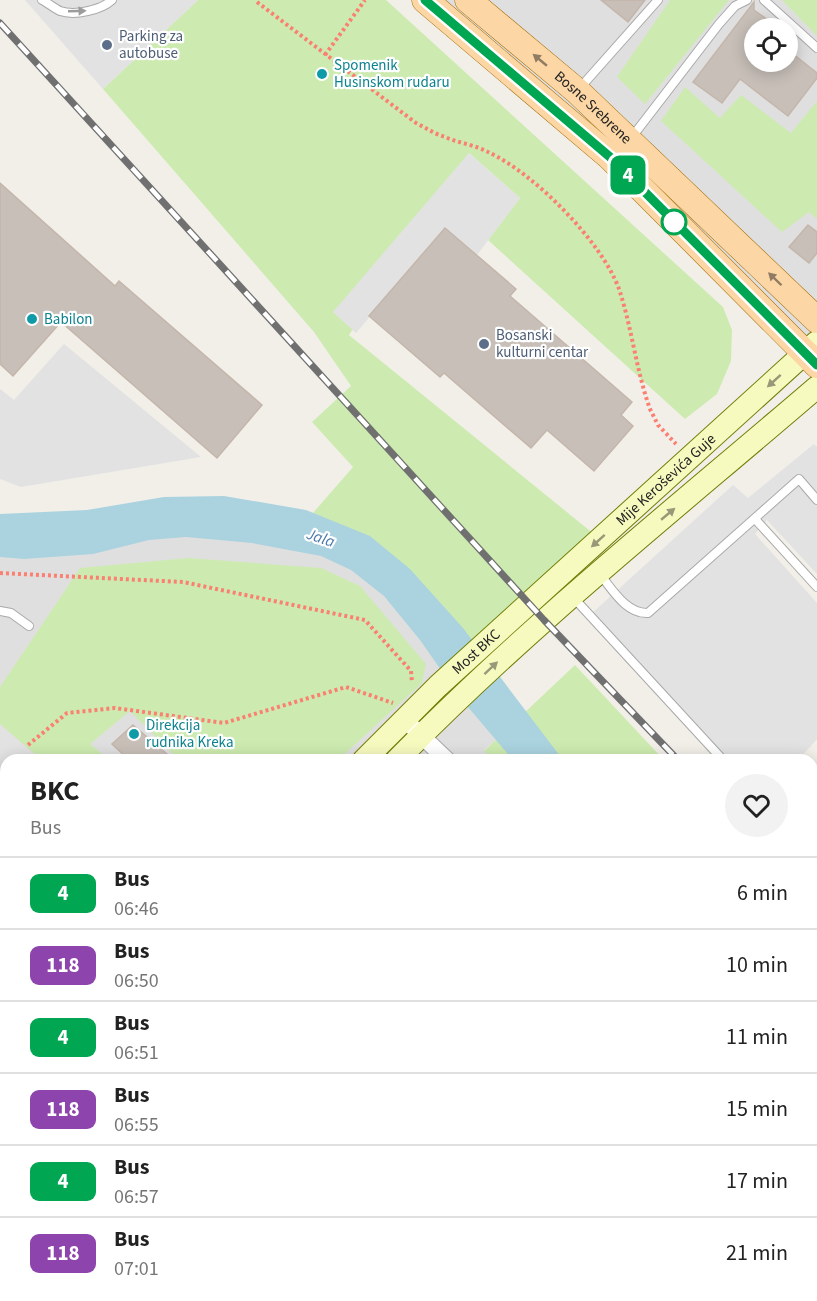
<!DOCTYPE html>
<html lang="en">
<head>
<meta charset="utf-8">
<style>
	body { margin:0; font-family:"Source Sans 3",sans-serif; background:#f2f2f2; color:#222; height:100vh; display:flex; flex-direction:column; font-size:22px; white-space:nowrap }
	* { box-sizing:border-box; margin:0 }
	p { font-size:20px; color:#767676 }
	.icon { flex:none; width:33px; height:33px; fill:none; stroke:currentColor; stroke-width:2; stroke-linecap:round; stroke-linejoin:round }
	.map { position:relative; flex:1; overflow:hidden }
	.details { position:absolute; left:0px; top:754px; width:818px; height:548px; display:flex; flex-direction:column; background:#fff; border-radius:18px 18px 0 0; box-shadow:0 3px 15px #0003 }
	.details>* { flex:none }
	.badge { padding:0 12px; border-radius:9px; font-size:21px; line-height:39px }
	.tools { position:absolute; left:744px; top:18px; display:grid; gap:12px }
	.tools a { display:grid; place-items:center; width:54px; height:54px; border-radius:50%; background:#fff; box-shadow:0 3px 15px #0003; font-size:30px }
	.map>.badge { position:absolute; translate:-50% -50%; box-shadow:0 0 0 3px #fff }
	.round { display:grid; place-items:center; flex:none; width:63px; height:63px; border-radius:32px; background:#f2f2f2 }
	.head { display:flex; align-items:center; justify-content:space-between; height:102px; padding:0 30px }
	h1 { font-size:28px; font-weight:700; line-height:45px }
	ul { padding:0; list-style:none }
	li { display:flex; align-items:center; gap:18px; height:72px; padding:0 30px; border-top:2px solid #e0e0e0 }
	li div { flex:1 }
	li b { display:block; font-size:22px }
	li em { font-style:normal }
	li .badge { min-width:66px; font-weight:700; text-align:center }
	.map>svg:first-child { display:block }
</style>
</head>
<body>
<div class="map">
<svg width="817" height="1301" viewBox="0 0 817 1301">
	<rect width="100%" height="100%" fill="#f2efe9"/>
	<!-- residential -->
	<g fill="#e0dfdf" fill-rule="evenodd">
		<path d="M430 0H817V352ZM754 28H788V62H754Z"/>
		<polygon points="92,531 332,539 518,722 484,750 494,760 6,760 6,1296 258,1296 261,1301 0,1301 0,536"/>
	</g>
	<!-- industrial -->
	<polygon fill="#ebdbe8" points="258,1296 503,1296 511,1301 261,1301"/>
	<!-- grass -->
	<g fill="#cdebb0">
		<polygon points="198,0 386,0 723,307 732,330 731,361 717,394 685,419 488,240 520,198 469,153 349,335 600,539 465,662 394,580 299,529 353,467 312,422 351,386 314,332 103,89"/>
		<polygon points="670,0 729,0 645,104 617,77"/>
		<polygon points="782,0 817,0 817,36"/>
		<polygon points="685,87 720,118 741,95 791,133 817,101 817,219 809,212 782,232 661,121"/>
		<polygon points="188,558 321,568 360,586 426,664 422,683 338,760 285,760 279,754 270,760 179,760 130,711 90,744 110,760 42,760 0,725 0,687 80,568"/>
		<polygon points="575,665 664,760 494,760 484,751"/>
		<polygon points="0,793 6,798 6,852 0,847"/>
		<polygon points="812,929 817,936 817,1301 634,1301 639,1296 812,1296"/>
	</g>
	<!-- parking -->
	<g fill="#e2e2e2">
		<polygon points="25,0 198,0 103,89"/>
		<polygon points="469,153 520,198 477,255 445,228 356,333 333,312"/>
		<polygon points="64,344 201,457 21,487 0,479 0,389 14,400"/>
		<polygon points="814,444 817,447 817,574 767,520 755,534 817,603 817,739 801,757 803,760 723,760 590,615 733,485 748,498"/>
		<polygon points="0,724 41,760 6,760 6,765 0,759"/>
		<polygon points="812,770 817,776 817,864 812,858"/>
	</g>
	<!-- water -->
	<polygon fill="#aad3df" points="224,496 306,510 370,536 410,569 463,628 563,760 513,760 462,700 420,640 384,596 351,570 321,556 252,543 186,537 149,540 93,554 24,559 0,557 0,514 87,510 164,497"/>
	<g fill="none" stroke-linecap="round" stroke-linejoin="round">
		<!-- river -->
		<polyline stroke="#aad3df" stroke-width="36" points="812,1285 817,1301"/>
	</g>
	<!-- building -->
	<g fill="#c7bfb8" stroke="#c4b6ab" stroke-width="1.5">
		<polygon points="601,0 645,0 628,22"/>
		<polygon points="754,2 754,10 779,28 754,28 754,62 788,62 788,50 817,73 817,78 788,116 740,79 722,103 693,82"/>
		<polygon points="0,183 115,286 119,281 262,405 217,458 61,322 13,376 0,364"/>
		<polygon points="808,225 817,232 817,253 809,263 789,247"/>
		<polygon points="445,228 516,289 510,296 632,402 621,415 633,426 594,471 547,430 531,448 444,373 440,377 369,316"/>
		<polygon points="133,725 174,760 129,760 112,744"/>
	</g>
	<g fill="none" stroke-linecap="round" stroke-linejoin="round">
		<!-- lane casing -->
		<g stroke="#a9a9a9" stroke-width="10">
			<g id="lane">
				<path d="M42 0C48 3 54 8 60 11 75 16 101 10 112 0"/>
				<polyline points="764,0 817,48"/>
				<polyline points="579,89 658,0"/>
				<polyline points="632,137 719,24 735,6 747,0"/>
				<polyline points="755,519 817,587"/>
				<path d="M599 573C612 589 626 614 648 613L799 479 817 500"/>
				<polyline points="572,596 723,760"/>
				<polyline points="0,611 11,613 29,626"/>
				<polyline points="812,789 817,784"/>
				<polyline points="812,807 817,813"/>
				<polyline points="812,857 817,863"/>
				<polyline points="0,1118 6,1123"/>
			</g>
		</g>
		<!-- street casing -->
		<g stroke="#a9a9a9" stroke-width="18">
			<g id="street">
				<polyline points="404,719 447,760"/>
				<polyline points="0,856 6,861"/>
			</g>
		</g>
		<!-- secondary casing -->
		<g stroke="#707d05" stroke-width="24">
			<g id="secondary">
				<path id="s1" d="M364 760 438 686 817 342"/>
				<path d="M397 760C528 626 675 509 817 387"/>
				<polyline points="0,1051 6,1055"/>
				<polyline points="0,1081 6,1085"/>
				<polyline points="209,1296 213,1301"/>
				<polyline points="240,1296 243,1301"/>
			</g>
		</g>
		<!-- primary casing -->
		<g stroke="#a06b00" stroke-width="27">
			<g id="primary">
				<polyline points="425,0 610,157 817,365"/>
				<path id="s2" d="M468 0 577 91 817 320"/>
			</g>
		</g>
		<!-- path -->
		<g stroke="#fa8072" stroke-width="4" stroke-dasharray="3 3" stroke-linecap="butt">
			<path d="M257 2 416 123C426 128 435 134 445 137 459 143 475 145 488 152 534 173 602 242 619 289 632 328 636 370 650 409L658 425 676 444"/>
			<polyline points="325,55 365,0"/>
			<polyline points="0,573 183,582 365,620 411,671 412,683"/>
			<polyline points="28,745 67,713 115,708 224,723 346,687 393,703"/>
		</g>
		<!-- lane -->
		<use href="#lane" stroke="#fff" stroke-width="8"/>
		<!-- street -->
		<use href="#street" stroke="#fff" stroke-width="16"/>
		<!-- secondary -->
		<use href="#secondary" stroke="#f7fabf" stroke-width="22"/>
		<!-- primary -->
		<use href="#primary" stroke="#fcd6a4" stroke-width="26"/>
		<!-- rail casing -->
		<g stroke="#707070" stroke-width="7">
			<g id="rail">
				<polyline points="0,23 544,620 678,760"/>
				<polyline points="812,900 817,905"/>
			</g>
		</g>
		<!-- rail -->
		<use href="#rail" stroke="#fff" stroke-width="4.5" stroke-dasharray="14" stroke-linecap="butt"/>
	</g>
	<!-- one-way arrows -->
	<defs><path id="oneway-solid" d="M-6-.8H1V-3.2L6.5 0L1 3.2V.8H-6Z" transform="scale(1.5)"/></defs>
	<use fill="#9c9c9c" href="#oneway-solid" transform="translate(77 11) rotate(-2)"/>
	<g fill="#8f7c63">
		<use href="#oneway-solid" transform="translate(540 60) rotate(-140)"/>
		<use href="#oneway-solid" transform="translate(775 279) rotate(-136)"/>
	</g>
	<g fill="#979978">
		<use href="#oneway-solid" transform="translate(774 381) rotate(138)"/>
		<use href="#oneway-solid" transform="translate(668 514) rotate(-40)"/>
		<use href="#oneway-solid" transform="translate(598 541) rotate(138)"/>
		<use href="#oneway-solid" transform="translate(491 668) rotate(-43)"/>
	</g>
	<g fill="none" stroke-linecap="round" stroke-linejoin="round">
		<!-- line casing -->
		<g stroke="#fff" stroke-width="14">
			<polyline id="line" points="425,0 610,157 817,365"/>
		</g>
		<!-- line -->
		<use href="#line" stroke="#00a651" stroke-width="9"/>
	</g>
	<!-- markers -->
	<g fill="#5c6f8a" stroke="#fff" stroke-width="2">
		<circle cx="107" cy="45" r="6"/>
		<circle cx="484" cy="344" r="6"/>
	</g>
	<g fill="#0f9aa8" stroke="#fff" stroke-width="2">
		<circle cx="322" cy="74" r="6"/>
		<circle cx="32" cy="319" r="6"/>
		<circle cx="134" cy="734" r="6"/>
	</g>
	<circle fill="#fff" stroke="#00a651" stroke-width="3" cx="674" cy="222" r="12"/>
	<g text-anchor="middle" stroke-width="4.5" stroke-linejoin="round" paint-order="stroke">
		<!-- service labels -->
		<g font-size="15" fill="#4e5e75" stroke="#fff" text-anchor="start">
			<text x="119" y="41">Parking za<tspan x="119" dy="17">autobuse</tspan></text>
			<text x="496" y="340">Bosanski<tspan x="496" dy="17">kulturni centar</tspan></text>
		</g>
		<!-- culture labels -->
		<g font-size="15" fill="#0d838f" stroke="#fff" text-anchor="start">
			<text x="334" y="70">Spomenik<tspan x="334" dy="17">Husinskom rudaru</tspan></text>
			<text x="44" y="324">Babilon</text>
			<text x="146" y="730">Direkcija<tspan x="146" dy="17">rudnika Kreka</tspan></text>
		</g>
		<!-- street labels -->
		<g font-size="15" fill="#222" stroke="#fff">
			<text dy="5" stroke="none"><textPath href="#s2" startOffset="165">Bosne Srebrene</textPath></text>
			<text dy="5" stroke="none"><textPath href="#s1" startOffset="412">Mije Keroševića Guje</textPath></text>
			<text dy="5" stroke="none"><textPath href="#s1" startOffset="156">Most BKC</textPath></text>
		</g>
		<!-- water labels -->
		<g font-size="16" font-style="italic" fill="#4a7aab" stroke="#fff">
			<text transform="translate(321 537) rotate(18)" y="6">Jala</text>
		</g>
	</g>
</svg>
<div class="tools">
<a><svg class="icon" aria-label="locate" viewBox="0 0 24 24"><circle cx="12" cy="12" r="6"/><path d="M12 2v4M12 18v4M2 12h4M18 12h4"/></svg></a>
</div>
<b class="badge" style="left:628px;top:175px;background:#00a651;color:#fff">4</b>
<section class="details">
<div class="head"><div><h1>BKC</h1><p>Bus</p></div><a class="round"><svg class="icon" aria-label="heart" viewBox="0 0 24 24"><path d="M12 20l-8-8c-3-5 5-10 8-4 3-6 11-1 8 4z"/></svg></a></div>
<ul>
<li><span class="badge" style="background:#00a651;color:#fff">4</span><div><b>Bus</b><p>06:46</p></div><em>6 min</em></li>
<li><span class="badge" style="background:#8e44ad;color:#fff">118</span><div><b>Bus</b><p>06:50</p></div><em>10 min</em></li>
<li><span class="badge" style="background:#00a651;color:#fff">4</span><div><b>Bus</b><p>06:51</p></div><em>11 min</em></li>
<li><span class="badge" style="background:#8e44ad;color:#fff">118</span><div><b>Bus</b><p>06:55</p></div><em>15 min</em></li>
<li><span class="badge" style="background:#00a651;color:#fff">4</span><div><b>Bus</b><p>06:57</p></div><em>17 min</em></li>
<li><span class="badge" style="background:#8e44ad;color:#fff">118</span><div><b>Bus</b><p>07:01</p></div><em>21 min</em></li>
</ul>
</section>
</div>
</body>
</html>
